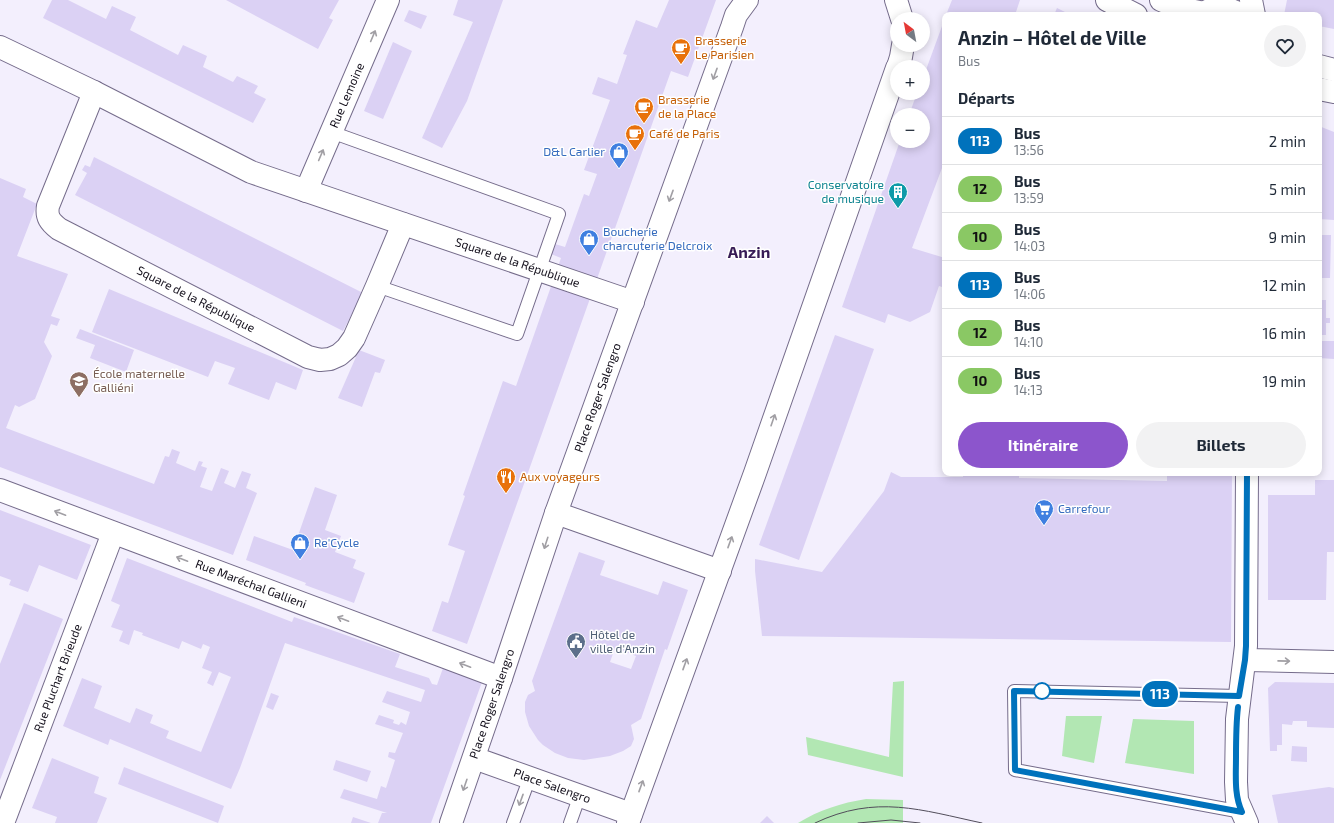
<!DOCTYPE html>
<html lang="fr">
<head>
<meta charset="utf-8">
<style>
	body { margin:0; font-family:"Exo 2",sans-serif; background:#f2f2f3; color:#1f2937; height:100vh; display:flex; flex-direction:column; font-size:15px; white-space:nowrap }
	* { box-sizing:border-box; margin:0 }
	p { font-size:13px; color:#747a83 }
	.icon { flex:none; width:22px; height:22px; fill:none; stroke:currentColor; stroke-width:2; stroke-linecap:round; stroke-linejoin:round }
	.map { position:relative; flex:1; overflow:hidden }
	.drawer { position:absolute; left:942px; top:12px; width:380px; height:464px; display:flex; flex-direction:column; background:#fff; border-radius:8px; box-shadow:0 2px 10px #0003 }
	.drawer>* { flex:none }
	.badge { padding:0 8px; border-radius:13px; font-size:14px; line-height:26px }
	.needle { width:26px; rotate:328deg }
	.fabs { position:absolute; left:890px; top:12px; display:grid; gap:8px }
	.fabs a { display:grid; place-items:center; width:40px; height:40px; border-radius:50%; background:#fff; box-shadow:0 2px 10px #0003; font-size:20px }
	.map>.badge { position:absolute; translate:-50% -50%; box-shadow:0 0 0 2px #fff }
	h2 { padding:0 16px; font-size:15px; line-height:36px }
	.round { display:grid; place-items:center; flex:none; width:42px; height:42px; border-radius:21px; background:#f2f2f3 }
	.summary { display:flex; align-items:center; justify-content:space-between; height:68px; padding:0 16px }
	h1 { font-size:19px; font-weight:700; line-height:30px }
	.primary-button { display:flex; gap:8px; margin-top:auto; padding:8px 16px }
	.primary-button a { flex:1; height:46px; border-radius:24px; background:#8c55cc; color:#fff; font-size:16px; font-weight:700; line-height:46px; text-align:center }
	.primary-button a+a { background:#f2f2f3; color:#1f2937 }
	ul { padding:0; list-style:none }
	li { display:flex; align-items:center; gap:12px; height:48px; padding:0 16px; border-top:1px solid #e0e1e3 }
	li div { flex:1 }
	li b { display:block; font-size:15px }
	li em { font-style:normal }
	li .badge { min-width:44px; font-weight:700; text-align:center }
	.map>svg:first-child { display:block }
</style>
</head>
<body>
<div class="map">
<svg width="1334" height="823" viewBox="0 0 1334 823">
	<rect width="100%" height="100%" fill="#f3effd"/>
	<!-- green -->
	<g fill="#b2e7b3">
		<polygon points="904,681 903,777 808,755 806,737 889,757 893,682"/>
		<polygon points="1066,716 1102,716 1094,763 1062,756"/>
		<polygon points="1133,719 1194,721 1194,774 1125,763"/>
		<path d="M866 799 903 800V823H798C819 810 841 803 866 799Z"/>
	</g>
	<!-- building -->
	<g fill="#dbd1f4" fill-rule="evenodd">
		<polygon points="52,0 68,0 106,19 112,6 136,17 130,30 178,55 183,45 207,56 203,67 233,82 237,76 258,86 254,93 266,99 253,123 43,18"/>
		<polygon points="226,0 339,0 329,18 333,20 318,49"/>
		<polygon points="458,0 503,0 467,101 442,148 422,138 473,22 453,15"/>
		<polygon points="669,0 716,0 688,77 671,71 467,644 432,631 442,601 448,603 465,551 448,545 465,496 463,495 503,381 516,386 561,258 551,254 555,244 565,247 584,194 589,196 597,174 584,170 610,100 592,94 598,77 617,84 627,55 623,54 636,20 657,28"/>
		<polygon points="952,0 1020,0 1015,15 946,15"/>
		<polygon points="1287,0 1334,0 1334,29 1319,26 1319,15 1284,15"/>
		<polygon points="1057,8 1071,15 1054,15"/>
		<polygon points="409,10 427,16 421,29 404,21"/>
		<polygon points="945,18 945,160 912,248 945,258 945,288 939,286 930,312 910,322 888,314 885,323 842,307 900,141 923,141 923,115 909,115 917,93 923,93 923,78"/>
		<polygon points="393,42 412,51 383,119 364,111"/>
		<polygon points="1319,126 1334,132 1334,220 1319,219"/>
		<polygon points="94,157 363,293 343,331 75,195 87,173 82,170 85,165 90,167"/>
		<polygon points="0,178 26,189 23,197 37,204 17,256 68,274 51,316 60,319 57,326 51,324 44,342 52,356 35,399 19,407 15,405 6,428 154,484 165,456 169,457 172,449 180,452 176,463 195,471 199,461 203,462 201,466 207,468 200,487 212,491 221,468 229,471 224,483 235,488 242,471 251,474 246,488 257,493 233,555 0,467"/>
		<polygon points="1319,235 1331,235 1330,278 1319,278"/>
		<polygon points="109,289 303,370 296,390 276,382 269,400 228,384 235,368 215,361 208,377 92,332"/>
		<polygon points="1319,300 1326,300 1326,318 1330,318 1330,323 1326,323 1326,335 1319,335"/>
		<polygon points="80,329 134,350 126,372 90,358 95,345 76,338"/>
		<polygon points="835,335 874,349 799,560 759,545"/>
		<polygon points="1319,341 1334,341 1334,359 1319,358"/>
		<polygon points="359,350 385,360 380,373 375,372 362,407 338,398"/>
		<polygon points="1319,386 1321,386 1320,422 1319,422"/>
		<polygon points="891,472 901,477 963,477 963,473 1019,473 1019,478 1167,481 1167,473 1232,473 1231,642 762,636 755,571 755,559 822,572 884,491"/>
		<polygon points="1315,480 1334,480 1334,552 1327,552 1326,600 1268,600 1268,495 1315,495"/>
		<polygon points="315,487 337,495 325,530 341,536 335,552 356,560 353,568 365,573 354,603 305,585 306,583 246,560 254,536 293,550"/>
		<polygon points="0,510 91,545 77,580 39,565 28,592 9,585 11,580 0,576"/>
		<path d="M579 552 605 561 600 575 658 595 663 581 688 590 667 650 665 649 641 719 631 725 634 739 631 746 623 751 610 756 584 760 568 758 555 753 543 745 538 740 529 726 525 712V702L528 695 535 691 532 681ZM615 648 636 656 631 669 610 662Z"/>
		<polygon points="127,558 292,622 294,617 400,654 395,667 429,678 432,684 437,685 443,668 482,682 431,823 378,823 382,813 387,813 340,798 344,789 377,799 381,786 386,788 395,760 388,757 389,752 395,753 403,733 375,724 379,715 394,720 393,723 399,725 401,722 406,725 410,712 382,702 387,691 421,702 425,690 285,643 240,768 231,789 110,739 108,745 63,726 82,678 102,686 94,708 130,723 136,708 153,715 150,723 169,731 166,738 201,752 231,677 219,672 213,686 207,683 212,672 202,668 210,647 203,644 201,649 182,641 179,649 142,635 143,633 134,630 129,645 119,641 123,631 111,627 120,605 111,601"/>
		<polygon points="24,603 63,619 0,780 0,664"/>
		<polygon points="1275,682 1334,683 1334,728 1307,727 1307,721 1293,721 1292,725 1282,724 1282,745 1277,745 1277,751 1270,751 1268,688"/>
		<polygon points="271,693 279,696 273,710 266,707"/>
		<polygon points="1292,746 1307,747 1307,762 1291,761"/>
		<polygon points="52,758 99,777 94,793 107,798 97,823 55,823 57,817 32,808"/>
		<polygon points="336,760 371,771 367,782 333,770"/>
		<polygon points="124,767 224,806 218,823 118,784"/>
		<polygon points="1329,787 1334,788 1334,823 1278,823 1272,795"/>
		<polygon points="767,816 774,823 760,823"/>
		<polygon points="353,817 371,823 351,823"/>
	</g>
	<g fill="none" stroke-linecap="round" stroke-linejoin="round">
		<!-- lane casing -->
		<g stroke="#756c8b" stroke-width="14">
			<g id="lane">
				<polyline points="331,132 559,214 517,334 377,286"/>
				<polyline points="1239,696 1014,691 1015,770 1242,812"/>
				<polyline points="513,823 530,777"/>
				<polyline points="570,823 580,795"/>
			</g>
		</g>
		<!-- street casing -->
		<g stroke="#756c8b" stroke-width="24">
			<g id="street">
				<path id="s1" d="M0 47 94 92 251 172 633 302"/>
				<path id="s2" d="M94 92 48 206C46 217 50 222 59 229L308 357 320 360 330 359 339 355 347 348 354 338 377 286 403 224"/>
				<path id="s3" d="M306 191 388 0"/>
				<polyline points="1247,473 1246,646 1237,719 1236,782 1237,800 1247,823"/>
				<path id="s4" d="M0 490 501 678"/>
				<polyline points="556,513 720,571"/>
				<polyline points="1245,660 1334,662"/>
				<path id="s5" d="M474 758 631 814"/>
				<path id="s6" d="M3 823 113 533"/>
			</g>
		</g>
		<!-- secondary casing -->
		<g stroke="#756c8b" stroke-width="24">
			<g id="secondary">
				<polyline points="896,0 902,19"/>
				<polyline points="1107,0 1136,15"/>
				<polyline points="1161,0 1180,8 1204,13"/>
				<polyline points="1251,0 1254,15"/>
				<path d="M1201 15C1215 4 1227 7 1242 15"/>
				<polyline points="1319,66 1334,70"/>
				<polyline points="898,67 901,57 903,45"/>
				<polyline points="1319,89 1334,92"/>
				<path id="s7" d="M451 823 501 678 556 513 732 27 736 15 747 0"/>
				<polyline points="628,823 755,473 897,68"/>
			</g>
		</g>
		<!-- lane -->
		<use href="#lane" stroke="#fff" stroke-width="12"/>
		<!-- street -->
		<use href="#street" stroke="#fff" stroke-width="22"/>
		<!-- secondary -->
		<use href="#secondary" stroke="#fff" stroke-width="22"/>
		<!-- tram -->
		<g stroke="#514d5a" stroke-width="1">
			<path d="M815 823C876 794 921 810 982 823"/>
			<polyline points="858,823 891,820 920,823"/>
		</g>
	</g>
	<!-- one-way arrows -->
	<defs><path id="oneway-shaft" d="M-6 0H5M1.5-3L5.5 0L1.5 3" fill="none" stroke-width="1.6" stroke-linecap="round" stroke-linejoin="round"/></defs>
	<g stroke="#a19fa4">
		<use href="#oneway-shaft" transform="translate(373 36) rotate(-67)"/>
		<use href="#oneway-shaft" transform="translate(715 74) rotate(110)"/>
		<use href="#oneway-shaft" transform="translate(321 155) rotate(-67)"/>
		<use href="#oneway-shaft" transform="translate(671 196) rotate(110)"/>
		<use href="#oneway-shaft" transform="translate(773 420) rotate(-71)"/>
		<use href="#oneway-shaft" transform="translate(60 513) rotate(-159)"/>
		<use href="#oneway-shaft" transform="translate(730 542) rotate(-70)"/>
		<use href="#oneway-shaft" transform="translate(546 543) rotate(108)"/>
		<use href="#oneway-shaft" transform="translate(182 559) rotate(-159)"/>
		<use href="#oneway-shaft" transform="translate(343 619) rotate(-159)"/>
		<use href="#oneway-shaft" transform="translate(1284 661) rotate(1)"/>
		<use href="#oneway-shaft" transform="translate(685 664) rotate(-70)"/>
		<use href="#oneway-shaft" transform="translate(465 665) rotate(-159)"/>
		<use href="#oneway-shaft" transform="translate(465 785) rotate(109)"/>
		<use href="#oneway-shaft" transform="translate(641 786) rotate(-70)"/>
		<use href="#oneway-shaft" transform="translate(521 800) rotate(110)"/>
	</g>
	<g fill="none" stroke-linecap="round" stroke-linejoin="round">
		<!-- line casing -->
		<g stroke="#fff" stroke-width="9">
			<path id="line" d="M1238 707C1236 724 1236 740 1236 757 1236 776 1234 795 1242 812L1015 770 1014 691 1239 696 1245 660 1246 646 1247 473"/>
		</g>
		<!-- line -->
		<use href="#line" stroke="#0072bc" stroke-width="6"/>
	</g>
	<!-- icons -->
	<defs>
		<g id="cafe-pin" transform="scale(1)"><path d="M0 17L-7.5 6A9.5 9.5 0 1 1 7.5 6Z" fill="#e8710a" stroke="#fff"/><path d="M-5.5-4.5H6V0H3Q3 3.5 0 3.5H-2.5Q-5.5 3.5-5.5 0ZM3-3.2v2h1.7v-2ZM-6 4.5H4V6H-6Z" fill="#fff"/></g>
		<g id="shop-pin" transform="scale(1)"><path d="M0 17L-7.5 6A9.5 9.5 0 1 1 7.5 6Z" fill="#3f7fe0" stroke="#fff"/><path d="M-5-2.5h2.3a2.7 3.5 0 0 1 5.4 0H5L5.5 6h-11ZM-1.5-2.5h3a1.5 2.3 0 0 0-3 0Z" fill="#fff"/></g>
		<g id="building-pin" transform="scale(1)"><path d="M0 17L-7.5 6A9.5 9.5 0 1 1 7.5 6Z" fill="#0f9aa8" stroke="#fff"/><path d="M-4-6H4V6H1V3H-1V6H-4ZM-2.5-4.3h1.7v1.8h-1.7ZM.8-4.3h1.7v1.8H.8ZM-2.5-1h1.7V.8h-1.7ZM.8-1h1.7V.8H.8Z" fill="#fff"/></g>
		<g id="school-pin" transform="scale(1)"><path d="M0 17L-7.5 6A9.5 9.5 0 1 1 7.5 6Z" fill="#8d6e63" stroke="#fff"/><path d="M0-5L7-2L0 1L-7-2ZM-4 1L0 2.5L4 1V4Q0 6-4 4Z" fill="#fff"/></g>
		<g id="restaurant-pin" transform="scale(1)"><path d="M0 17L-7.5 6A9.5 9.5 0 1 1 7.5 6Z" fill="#e8710a" stroke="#fff"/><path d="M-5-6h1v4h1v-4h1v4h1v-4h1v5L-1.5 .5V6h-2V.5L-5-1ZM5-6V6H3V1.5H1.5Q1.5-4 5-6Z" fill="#fff"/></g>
		<g id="supermarket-pin" transform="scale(1)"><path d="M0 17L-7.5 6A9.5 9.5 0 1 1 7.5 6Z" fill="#3f7fe0" stroke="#fff"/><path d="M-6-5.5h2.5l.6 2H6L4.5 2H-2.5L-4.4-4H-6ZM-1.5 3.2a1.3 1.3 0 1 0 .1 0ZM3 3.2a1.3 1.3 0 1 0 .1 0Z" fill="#fff"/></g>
		<g id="civic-pin" transform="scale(1)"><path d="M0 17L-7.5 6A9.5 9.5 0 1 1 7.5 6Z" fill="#5c6f8a" stroke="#fff"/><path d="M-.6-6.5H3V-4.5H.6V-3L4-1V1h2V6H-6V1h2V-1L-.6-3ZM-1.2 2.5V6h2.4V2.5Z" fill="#fff"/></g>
	</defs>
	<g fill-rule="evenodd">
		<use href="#cafe-pin" x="681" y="48"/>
		<use href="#cafe-pin" x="644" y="107"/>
		<use href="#cafe-pin" x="635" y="134"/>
		<use href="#shop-pin" x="619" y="152"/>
		<use href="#building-pin" x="898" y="192"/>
		<use href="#shop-pin" x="589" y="239"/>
		<use href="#school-pin" x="79" y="381"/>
		<use href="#restaurant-pin" x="506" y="477"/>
		<use href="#supermarket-pin" x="1044" y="509"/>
		<use href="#shop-pin" x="300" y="543"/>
		<use href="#civic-pin" x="576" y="642"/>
	</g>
	<!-- markers -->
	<circle fill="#fff" stroke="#0072bc" stroke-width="2" cx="1042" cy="691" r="8"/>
	<g text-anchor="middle" stroke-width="3" stroke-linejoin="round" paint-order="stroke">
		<!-- food labels -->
		<g font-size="12" fill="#c56008" stroke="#fff" text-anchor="start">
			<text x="695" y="45">Brasserie<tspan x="695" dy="14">Le Parisien</tspan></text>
			<text x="658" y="104">Brasserie<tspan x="658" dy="14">de la Place</tspan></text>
			<text x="649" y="138">Café de Paris</text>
			<text x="520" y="481">Aux voyageurs</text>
		</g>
		<!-- street labels -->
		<g font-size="12" fill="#130f1b" stroke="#fff">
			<text dy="4" stroke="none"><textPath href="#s3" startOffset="104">Rue Lemoine</textPath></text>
			<text dy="4" stroke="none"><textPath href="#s1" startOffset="562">Square de la République</textPath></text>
			<text dy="4" stroke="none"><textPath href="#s2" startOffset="304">Square de la République</textPath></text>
			<text dy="4" stroke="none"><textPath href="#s7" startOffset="450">Place Roger Salengro</textPath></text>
			<text dy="4" stroke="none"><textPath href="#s4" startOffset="268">Rue Maréchal Gallieni</textPath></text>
			<text dy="4" stroke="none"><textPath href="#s6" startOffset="155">Rue Pluchart Brieude</textPath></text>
			<text dy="4" stroke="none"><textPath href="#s7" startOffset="126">Place Roger Salengro</textPath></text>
			<text dy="4" stroke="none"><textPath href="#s5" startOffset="83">Place Salengro</textPath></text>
		</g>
		<!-- shop labels -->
		<g font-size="12" fill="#366cbe" stroke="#fff" text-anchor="start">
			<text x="605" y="156" text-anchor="end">D&amp;L Carlier</text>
			<text x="603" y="236">Boucherie<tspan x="603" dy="14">charcuterie Delcroix</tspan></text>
			<text x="1058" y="513">Carrefour</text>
			<text x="314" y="547">Re'Cycle</text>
		</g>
		<!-- culture labels -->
		<g font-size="12" fill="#0d838f" stroke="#fff" text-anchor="end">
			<text x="884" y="189">Conservatoire<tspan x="884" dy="14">de musique</tspan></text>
		</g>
		<!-- education labels -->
		<g font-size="12" fill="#785e54" stroke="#fff" text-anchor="start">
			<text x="93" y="378">École maternelle<tspan x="93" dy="14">Galliéni</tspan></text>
		</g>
		<!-- service labels -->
		<g font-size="12" fill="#4e5e75" stroke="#fff" text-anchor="start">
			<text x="590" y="639">Hôtel de<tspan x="590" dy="14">ville d'Anzin</tspan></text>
		</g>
		<!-- district labels -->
		<g font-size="16" font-weight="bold" fill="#371c55" stroke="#fff">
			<text x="749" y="258">Anzin</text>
		</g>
	</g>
</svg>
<div class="fabs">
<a><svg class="needle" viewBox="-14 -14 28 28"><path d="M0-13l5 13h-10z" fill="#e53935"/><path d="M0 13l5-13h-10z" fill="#747a83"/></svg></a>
<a>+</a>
<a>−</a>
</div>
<b class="badge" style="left:1160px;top:694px;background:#0072bc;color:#fff">113</b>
<section class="drawer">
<div class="summary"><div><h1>Anzin – Hôtel de Ville</h1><p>Bus</p></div><a class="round"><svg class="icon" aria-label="heart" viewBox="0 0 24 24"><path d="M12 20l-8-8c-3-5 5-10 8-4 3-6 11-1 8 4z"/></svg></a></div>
<h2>Départs</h2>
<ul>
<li><span class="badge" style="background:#0072bc;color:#fff">113</span><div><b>Bus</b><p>13:56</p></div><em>2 min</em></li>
<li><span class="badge" style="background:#8ac864;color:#111">12</span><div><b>Bus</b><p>13:59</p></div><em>5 min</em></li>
<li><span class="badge" style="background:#8ac864;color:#111">10</span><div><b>Bus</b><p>14:03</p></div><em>9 min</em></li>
<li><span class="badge" style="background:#0072bc;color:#fff">113</span><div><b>Bus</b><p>14:06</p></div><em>12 min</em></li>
<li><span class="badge" style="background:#8ac864;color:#111">12</span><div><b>Bus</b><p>14:10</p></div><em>16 min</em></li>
<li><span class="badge" style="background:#8ac864;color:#111">10</span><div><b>Bus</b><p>14:13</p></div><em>19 min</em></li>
</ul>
<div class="primary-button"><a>Itinéraire</a><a>Billets</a></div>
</section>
</div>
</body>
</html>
